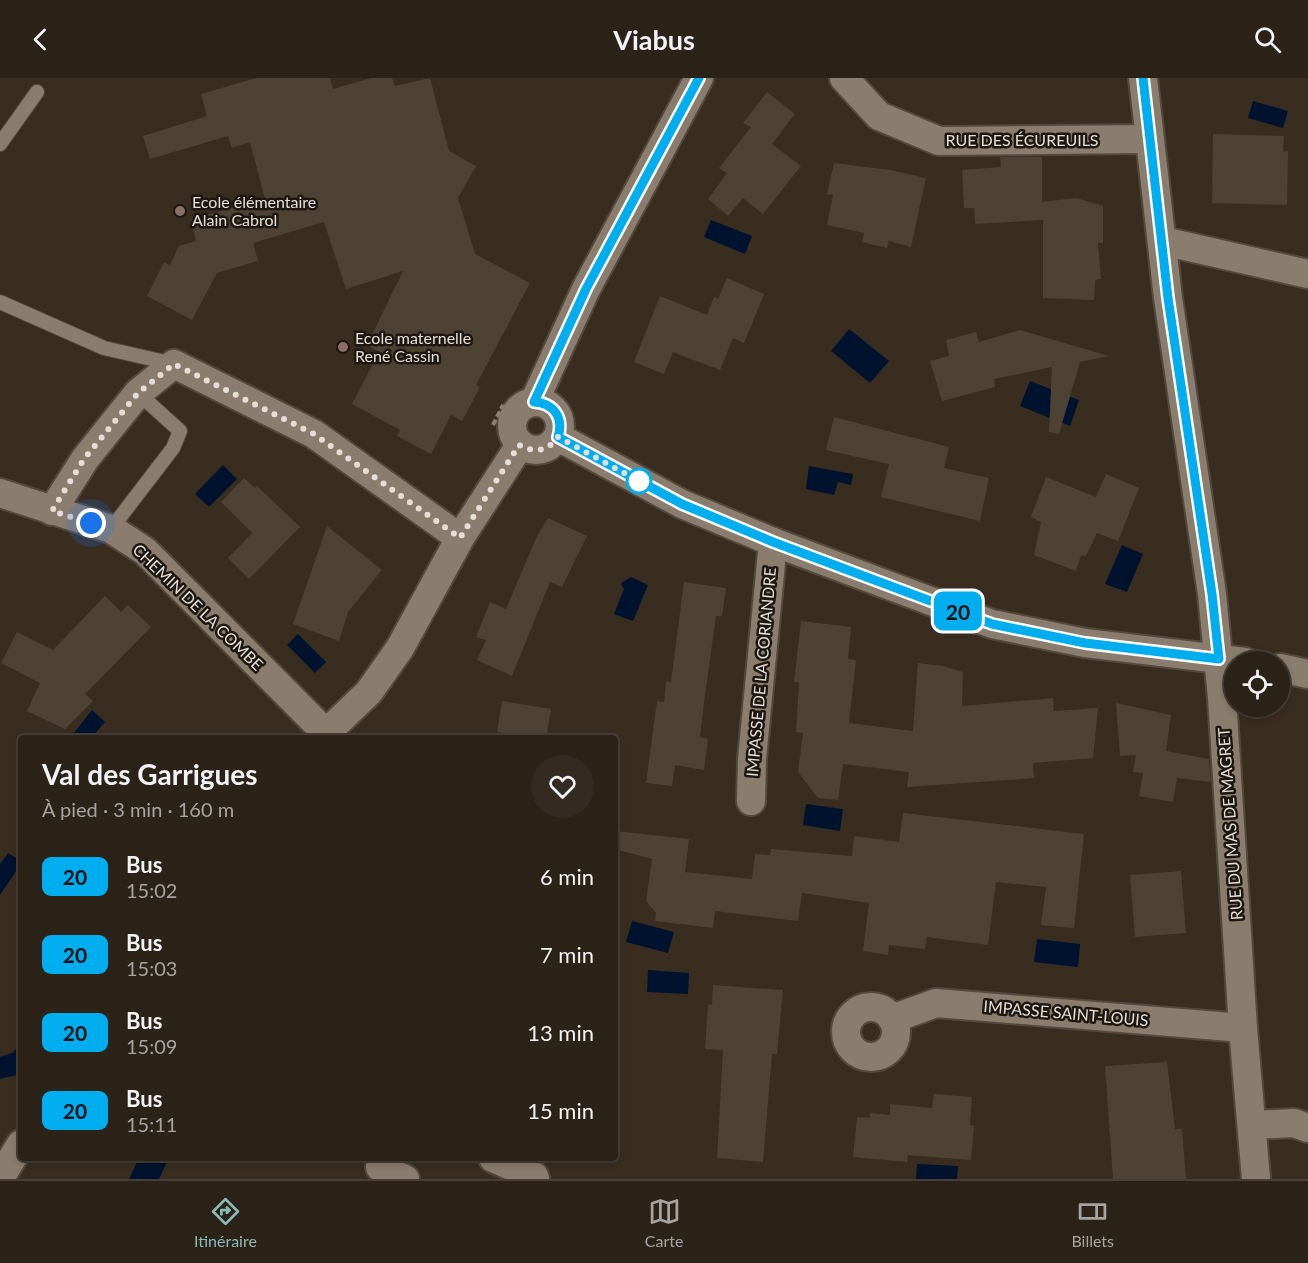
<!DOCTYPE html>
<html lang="fr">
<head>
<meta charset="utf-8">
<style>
	body { margin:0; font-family:Lato,sans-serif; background:#332a21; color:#f1f3f6; height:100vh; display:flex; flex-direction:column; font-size:22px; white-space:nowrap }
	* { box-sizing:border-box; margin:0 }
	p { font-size:20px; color:#a6a4a2 }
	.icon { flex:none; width:33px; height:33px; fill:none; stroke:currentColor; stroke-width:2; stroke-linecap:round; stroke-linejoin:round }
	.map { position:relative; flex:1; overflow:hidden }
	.panel { position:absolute; left:18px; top:657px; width:600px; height:426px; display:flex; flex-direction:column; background:#2b2218; border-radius:6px; box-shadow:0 3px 9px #0003,0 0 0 2px #473f37 }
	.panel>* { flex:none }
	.badge { padding:0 12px; border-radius:9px; font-size:21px; line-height:39px }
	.controls { position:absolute; left:1224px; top:573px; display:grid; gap:12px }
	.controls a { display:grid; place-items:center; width:66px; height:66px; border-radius:50%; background:#2b2218; box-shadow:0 3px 9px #0003,0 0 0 2px #473f37; font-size:30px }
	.you { position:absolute; width:30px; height:30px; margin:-15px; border:4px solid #fff; border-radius:50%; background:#1a73e8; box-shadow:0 0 0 9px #1a73e833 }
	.map>.badge { position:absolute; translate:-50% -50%; box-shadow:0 0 0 3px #fff }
	.round { display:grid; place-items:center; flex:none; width:63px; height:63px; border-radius:32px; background:#332a21 }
	.head { display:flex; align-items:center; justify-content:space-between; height:102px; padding:0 24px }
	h1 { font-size:28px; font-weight:700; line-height:45px }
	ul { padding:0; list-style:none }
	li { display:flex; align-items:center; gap:18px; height:78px; padding:0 24px }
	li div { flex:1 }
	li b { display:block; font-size:22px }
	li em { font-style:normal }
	li .badge { min-width:66px; font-weight:700; text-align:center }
	header { display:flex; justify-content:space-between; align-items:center; height:78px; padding:0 24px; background:#2b2218; font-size:27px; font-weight:700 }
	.tab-bar { display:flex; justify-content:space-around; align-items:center; height:84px; border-top:2px solid #473f37; background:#2b2218; font-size:16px; color:#a6a4a2 }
	.tab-bar a { display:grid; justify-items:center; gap:3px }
	.tab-bar .selected { color:#8bbbb9 }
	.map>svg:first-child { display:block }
</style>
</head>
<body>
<header><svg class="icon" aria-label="back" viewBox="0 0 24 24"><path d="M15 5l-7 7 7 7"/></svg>Viabus<svg class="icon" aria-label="search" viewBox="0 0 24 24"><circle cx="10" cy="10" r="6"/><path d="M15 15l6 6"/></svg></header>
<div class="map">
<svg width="1308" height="1101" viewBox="0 0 1308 1101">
	<rect width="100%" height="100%" fill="#392d20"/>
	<!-- water -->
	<g fill="#00132e">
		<polygon points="1253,23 1288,33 1283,50 1248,40"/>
		<polygon points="711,142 752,158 745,176 704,159"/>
		<polygon points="849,251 889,283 870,305 831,273"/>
		<polygon points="1030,303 1079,322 1070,348 1020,328"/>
		<polygon points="223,387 237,401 209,429 195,416"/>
		<polygon points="809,388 853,396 851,407 838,404 834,417 806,411"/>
		<polygon points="1122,467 1143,476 1127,514 1105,506"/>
		<polygon points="631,499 648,507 633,543 614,536 624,511 621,505"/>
		<polygon points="298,556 326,584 315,595 287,567"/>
		<polygon points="92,632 105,644 91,660 70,660"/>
		<polygon points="806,726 843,731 840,753 803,747"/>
		<polygon points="8,775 21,783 21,786 0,817 0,786"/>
		<polygon points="632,843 674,854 668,875 626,864"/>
		<polygon points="1037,861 1080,866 1078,889 1034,884"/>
		<polygon points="648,892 689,895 688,916 647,914"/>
		<polygon points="21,966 21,996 0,1001 0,979 12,975"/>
		<polygon points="139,1080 158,1080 167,1084 159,1101 129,1101"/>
		<polygon points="917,1086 958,1088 957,1101 916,1101"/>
	</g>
	<!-- building -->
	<g fill="#4e4234">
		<polygon points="256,0 330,0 333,11 371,0 392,0 395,8 430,0 449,73 476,88 458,120 475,176 530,205 476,307 480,309 462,343 451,337 431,376 397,358 400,352 352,326 379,274 367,267 403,193 346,211 324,144 253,165 258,183 217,195 192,242 147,218 164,184 170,187 179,168 196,163 191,141 265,121 250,64 232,70 228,58 150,81 143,58 207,38 201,16"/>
		<polygon points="767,14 795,36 772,66 801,88 763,136 743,120 728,138 708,121 727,95 719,90 751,49 743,45"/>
		<polygon points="1213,56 1284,58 1283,74 1288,73 1287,127 1212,125"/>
		<polygon points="1000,79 1042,79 1042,124 1076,120 1103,128 1103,165 1098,165 1101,201 1095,202 1094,222 1043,220 1043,142 975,146 974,130 964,130 962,92 1001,89"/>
		<polygon points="834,85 890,92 926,100 911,169 889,163 887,170 862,164 864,155 827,147 833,117 827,116"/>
		<polygon points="727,200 764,216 744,265 733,260 720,292 673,274 664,296 634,284 660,218 707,237 714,219 718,221"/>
		<polygon points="1020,252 1109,278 1080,284 1059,356 1049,354 1052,289 994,301 995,309 942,323 930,283 949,278 946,262 976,254 979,264"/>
		<polygon points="834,339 949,369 944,390 989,400 980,443 881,419 889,386 826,372"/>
		<polygon points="1106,396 1139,410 1118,463 1097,455 1086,478 1081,477 1076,493 1034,477 1041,444 1031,439 1046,399 1096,419"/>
		<polygon points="244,400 255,410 257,408 300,449 249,501 228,480 252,455 221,424"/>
		<polygon points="548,440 587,458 562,509 550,504 512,598 477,582 486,562 476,559 490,524 506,531 537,458"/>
		<polygon points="327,448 382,492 348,534 339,563 293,546"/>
		<polygon points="684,504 726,510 722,538 716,538 704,625 700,659 708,661 704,692 675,687 672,708 646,705 657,623 664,624 666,603 671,604"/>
		<polygon points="105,518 121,534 128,527 151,549 85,616 93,623 65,651 27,633 40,605 1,585 17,554 53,572"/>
		<polygon points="801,543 851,549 848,581 856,582 849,645 913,653 918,585 943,588 963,594 962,628 1053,620 1054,633 1098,630 1093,680 1033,685 1034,700 907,709 909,694 843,686 838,722 818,720 798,694 803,655 796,654 799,604 794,604"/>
		<polygon points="502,623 551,631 546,660 510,660 510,656 497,654"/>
		<polygon points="1116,625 1171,637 1166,673 1209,681 1211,704 1177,700 1173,724 1139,718 1143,695 1133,694 1136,677 1120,678"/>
		<polygon points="903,735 1084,756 1074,850 1041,847 1046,809 996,804 988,867 927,859 925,871 889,867 888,877 863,873 869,825 802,815 798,843 715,833 713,850 655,843 656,835 646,823 652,781 615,771 615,753 689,761 685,794 752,801 755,776 770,777 771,771 852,778 854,758 899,764"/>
		<polygon points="1181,793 1186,855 1135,859 1130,797"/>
		<polygon points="713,907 783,912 777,976 772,976 763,1084 717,1080 723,972 705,971 708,927 712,927"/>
		<polygon points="1167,984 1175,1051 1182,1051 1186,1101 1113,1101 1105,988"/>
		<polygon points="934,1016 972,1019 970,1047 974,1048 971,1082 908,1077 907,1084 853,1079 857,1039 870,1040 870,1035 890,1037 890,1026 932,1030"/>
	</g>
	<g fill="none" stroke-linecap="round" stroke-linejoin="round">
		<!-- service casing -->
		<g stroke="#53493e" stroke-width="16">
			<g id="service">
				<polyline points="0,66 37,14"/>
				<polyline points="0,224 104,270 174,286"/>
				<polyline points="111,451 173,370 180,353 138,315"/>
			</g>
		</g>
		<!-- minor casing -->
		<g stroke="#53493e" stroke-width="32">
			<g id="minor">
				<polyline points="844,0 879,38 939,63 1149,61"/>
				<polyline points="1143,0 1168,220 1212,516 1222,620 1243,950 1256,1101"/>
				<polyline points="1163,163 1308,196"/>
				<circle cx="536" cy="348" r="24"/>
				<polyline points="534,324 586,211 699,0"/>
				<polyline points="558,359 682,426 773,464 992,546 1085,565 1245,584"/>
				<polyline points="0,415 111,451 145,473 326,655"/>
				<polyline points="52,433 85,381 138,315 174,286 314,356 460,460"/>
				<polyline points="1280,590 1308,596"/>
				<polyline points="321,660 369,614 400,570 460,460 520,367"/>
				<polyline points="751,723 752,681 773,464"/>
				<circle cx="871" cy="954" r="25"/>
				<polyline points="892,941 936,925 1243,950"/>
				<polyline points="1253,1047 1294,1045 1308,1050"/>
				<polyline points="493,1080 534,1098 535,1101"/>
				<polyline points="380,1089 405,1101"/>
				<polyline points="0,1100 21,1066"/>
			</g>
		</g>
		<!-- path -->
		<polyline stroke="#8b8176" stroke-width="4" stroke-dasharray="6 3" stroke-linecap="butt" points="493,347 503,327"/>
		<!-- service -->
		<use href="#service" stroke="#8b7d6e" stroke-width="14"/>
		<!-- minor -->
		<use href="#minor" stroke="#8b7d6e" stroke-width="28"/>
	</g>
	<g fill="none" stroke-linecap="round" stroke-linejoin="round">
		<!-- line casing -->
		<g stroke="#fff" stroke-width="14">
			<path id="line" d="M699 0 586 211 534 324C554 325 564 340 558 359L682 426 773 464 992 546 1085 565 1219 581 1212 516 1168 220 1143 0"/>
		</g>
		<!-- line -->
		<use href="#line" stroke="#00adee" stroke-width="9"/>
		<!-- walk -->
		<path stroke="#e6ded6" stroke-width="6" stroke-dasharray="0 10.8" d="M91 445 52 433 84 381 138 315 174 286 314 356 460 460 519 367C534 375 547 374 558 359L639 403"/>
	</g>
	<!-- markers -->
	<g fill="#8d6e63" stroke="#1c1711" stroke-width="2">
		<circle cx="180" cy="133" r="6"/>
		<circle cx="343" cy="269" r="6"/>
	</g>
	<circle fill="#fff" stroke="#00adee" stroke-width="3" cx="639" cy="403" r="12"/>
	<g text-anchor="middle" stroke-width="5" stroke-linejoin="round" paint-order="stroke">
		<!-- street labels -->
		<g font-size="16" fill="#e6ded6" stroke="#1c1711">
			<text x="1022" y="68">RUE DES ÉCUREUILS</text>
			<text transform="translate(198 529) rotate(44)" y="6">CHEMIN DE LA COMBE</text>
			<text transform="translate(761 594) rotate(-85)" y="6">IMPASSE DE LA CORIANDRE</text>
			<text transform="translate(1230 746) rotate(-94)" y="6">RUE DU MAS DE MAGRET</text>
			<text transform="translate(1066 935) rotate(5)" y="6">IMPASSE SAINT-LOUIS</text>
		</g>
		<!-- poi labels -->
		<g font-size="16" fill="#e6ded6" stroke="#1c1711" text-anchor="start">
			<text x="192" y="130">Ecole élémentaire<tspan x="192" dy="18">Alain Cabrol</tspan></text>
			<text x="355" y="266">Ecole maternelle<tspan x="355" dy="18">René Cassin</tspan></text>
		</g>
	</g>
</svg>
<div class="controls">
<a><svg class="icon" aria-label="locate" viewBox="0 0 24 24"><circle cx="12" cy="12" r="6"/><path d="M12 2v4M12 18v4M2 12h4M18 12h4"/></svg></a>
</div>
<div class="you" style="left:91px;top:445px"></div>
<b class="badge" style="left:958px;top:533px;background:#00adee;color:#111">20</b>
<section class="panel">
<div class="head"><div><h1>Val des Garrigues</h1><p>À pied · 3 min · 160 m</p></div><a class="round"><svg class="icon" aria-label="heart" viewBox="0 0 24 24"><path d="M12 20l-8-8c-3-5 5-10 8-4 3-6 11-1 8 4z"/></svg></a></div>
<ul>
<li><span class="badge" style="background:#00adee;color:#111">20</span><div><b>Bus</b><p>15:02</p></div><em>6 min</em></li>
<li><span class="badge" style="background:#00adee;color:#111">20</span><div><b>Bus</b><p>15:03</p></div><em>7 min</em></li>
<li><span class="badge" style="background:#00adee;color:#111">20</span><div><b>Bus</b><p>15:09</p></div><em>13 min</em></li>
<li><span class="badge" style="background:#00adee;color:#111">20</span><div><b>Bus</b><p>15:11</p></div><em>15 min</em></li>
</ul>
</section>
</div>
<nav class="tab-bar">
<a class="selected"><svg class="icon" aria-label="directions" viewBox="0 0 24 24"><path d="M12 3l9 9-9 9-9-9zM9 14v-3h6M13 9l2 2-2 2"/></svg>Itinéraire</a>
<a><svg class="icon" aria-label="map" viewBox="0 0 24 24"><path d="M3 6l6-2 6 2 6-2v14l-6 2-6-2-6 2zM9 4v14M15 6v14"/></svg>Carte</a>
<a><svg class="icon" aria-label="tickets" viewBox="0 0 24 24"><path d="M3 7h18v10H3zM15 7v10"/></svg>Billets</a>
</nav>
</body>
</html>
